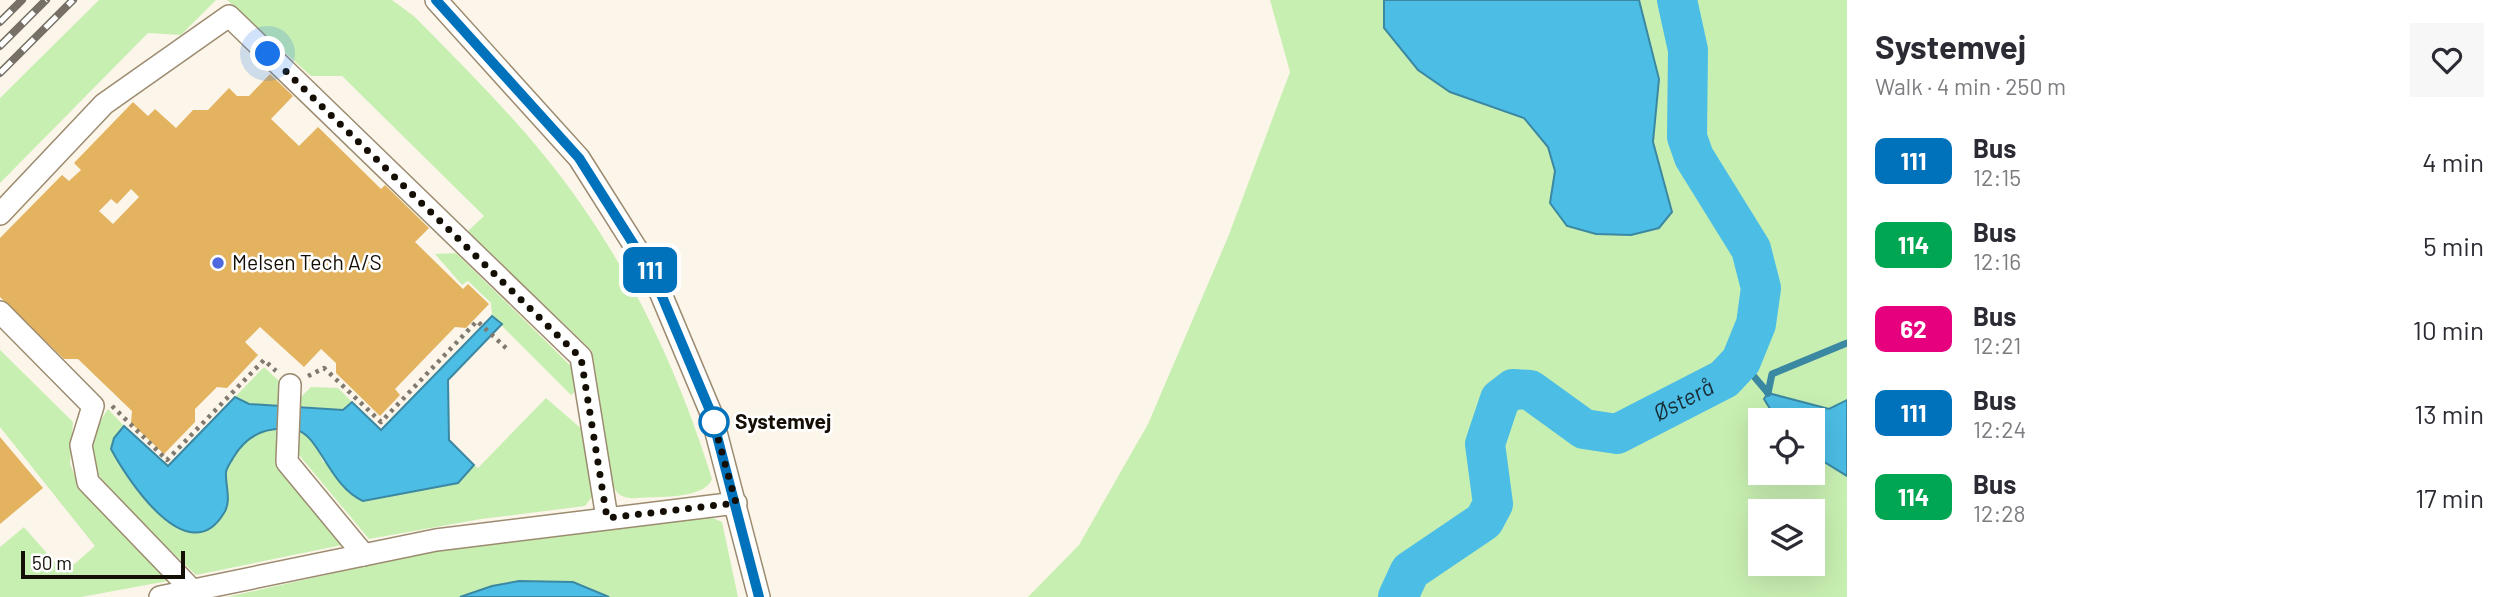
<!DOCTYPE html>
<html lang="en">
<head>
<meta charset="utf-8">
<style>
	body { margin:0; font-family:Barlow,sans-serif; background:#f7f7f7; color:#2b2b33; height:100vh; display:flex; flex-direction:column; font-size:26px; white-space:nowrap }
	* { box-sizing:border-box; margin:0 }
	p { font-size:23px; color:#7c7c81 }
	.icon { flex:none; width:38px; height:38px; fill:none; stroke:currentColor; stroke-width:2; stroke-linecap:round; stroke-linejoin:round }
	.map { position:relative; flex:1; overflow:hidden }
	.sheet { display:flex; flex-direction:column; background:#fff; width:665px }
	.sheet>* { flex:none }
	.badge { padding:0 14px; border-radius:10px; font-size:24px; line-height:46px }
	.fabs { position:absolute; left:1748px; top:408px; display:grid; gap:14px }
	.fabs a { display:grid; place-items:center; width:77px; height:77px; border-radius:0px; background:#fff; box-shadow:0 7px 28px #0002; font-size:35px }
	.scale { position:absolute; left:21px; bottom:18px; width:164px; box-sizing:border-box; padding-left:7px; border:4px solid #140e05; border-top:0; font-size:19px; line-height:24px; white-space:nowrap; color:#140e05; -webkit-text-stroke:5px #fff; paint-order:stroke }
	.you { position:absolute; width:35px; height:35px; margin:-18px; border:5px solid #fff; border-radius:50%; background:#1a73e8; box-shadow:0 0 0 10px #1a73e833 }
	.map>.badge { position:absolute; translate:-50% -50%; box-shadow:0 0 0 4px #fff }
	.round { display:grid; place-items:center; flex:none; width:74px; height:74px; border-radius:0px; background:#f7f7f7 }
	.headline { display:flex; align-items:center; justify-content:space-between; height:119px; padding:0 28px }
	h1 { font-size:33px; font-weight:700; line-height:52px }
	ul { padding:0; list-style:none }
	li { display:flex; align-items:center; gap:21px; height:84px; padding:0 28px }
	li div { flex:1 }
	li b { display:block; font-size:26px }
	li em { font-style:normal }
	li .badge { min-width:77px; font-weight:700; text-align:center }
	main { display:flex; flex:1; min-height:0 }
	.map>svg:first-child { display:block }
</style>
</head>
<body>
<main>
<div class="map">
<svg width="1847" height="597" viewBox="0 0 1847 597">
	<rect width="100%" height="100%" fill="#fcf5e9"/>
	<!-- green -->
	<g fill="#c8efb2" fill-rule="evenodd">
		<polygon points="99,0 216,0 181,35 148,33 0,183 0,98"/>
		<path d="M227 0H392L415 17C459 62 504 106 543 154 621 249 676 362 712 479 704 500 656 496 637 498 625 499 617 496 613 485L592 351 468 231 484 216 342 76H311Z"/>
		<path d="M1270 0H1847V597H1028L1079 545 1148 424 1228 237 1290 72ZM1760 420H1813V472H1760ZM1760 511H1813V564H1760Z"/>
		<polygon points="456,253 574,369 576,391 571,395 492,316 491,303 468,281 462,285 435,254"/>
		<polygon points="0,350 73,422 70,464 81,491 168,581 81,597 0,597 0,547 24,527 64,573 95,546 0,427"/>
		<polygon points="264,367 279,381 279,405 249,404 235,397"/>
		<polygon points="311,387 338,388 352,402 343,410 300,406 300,398"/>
		<polygon points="546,398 584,431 594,494 585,506 481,519 369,539 299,455 299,430 314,440 323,462 458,483 474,465 478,468"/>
		<path d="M108 409 124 426 114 438 122 469 145 498H228C228 490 224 477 226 469 231 448 256 428 277 429V465L342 545 196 575C176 556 157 537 137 519 101 484 74 459 108 409Z"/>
		<polygon points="708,516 722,522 738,597 227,597 427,552"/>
	</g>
	<!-- water -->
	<g fill="#4cbde5" stroke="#3b88a2" stroke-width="2">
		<polygon points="1384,0 1639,0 1659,79 1653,142 1672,212 1659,228 1631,235 1596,234 1567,226 1550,203 1555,171 1548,147 1524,118 1450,92 1418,70 1384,28"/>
		<path d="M492 316 502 324 448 380 449 440 474 465 458 483 363 501C329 486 319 434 296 430 268 425 247 434 233 458 231 462 227 467 226 472 225 485 232 501 224 513 188 573 127 479 111 449L114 438 124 426 168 466 235 397 249 404 343 410 352 402 381 430Z"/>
		<polygon points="1768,393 1829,409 1847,400 1847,476 1813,455 1813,420 1777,420 1764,399"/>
		<polygon points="519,581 573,582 609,597 460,597 492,586"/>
	</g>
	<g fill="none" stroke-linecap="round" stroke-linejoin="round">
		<!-- stream -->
		<g stroke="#3b88a2" stroke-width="7">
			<polyline points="1741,361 1768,393"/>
			<polyline points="1768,393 1772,374 1847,343"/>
		</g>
		<!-- river -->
		<path stroke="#4cbde5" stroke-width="40" id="s1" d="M1398 597 1410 571 1484 521 1493 504 1485 444 1500 399 1513 389 1530 390 1584 429 1617 434 1724 379 1741 361 1756 324 1761 288 1751 249 1694 157 1687 137 1688 50 1677 0"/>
	</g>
	<!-- building -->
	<g fill="#e3b35f" fill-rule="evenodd">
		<path d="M270 74 293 96 271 119 299 146 318 127 381 189 385 185 429 228 415 242 463 289 468 284 489 304 466 328 455 327 395 389 400 395 380 416 336 373V363L321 349 304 367 260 327 245 342 258 355 227 388 217 387 195 409V422L164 454 131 423 132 411 78 359H64L0 297V238L62 175 69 181 81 170 74 163 133 102 148 116 155 109 176 128 193 110H208L229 88 237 96H249ZM131 189 139 197 113 224 99 211 111 199 117 204Z"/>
		<polygon points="0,437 43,488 0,524"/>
	</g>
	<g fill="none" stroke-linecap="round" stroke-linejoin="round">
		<!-- minor casing -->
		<g stroke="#9c8b70" stroke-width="24">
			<g id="minor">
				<polyline points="436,0 579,158 653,275 711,413 759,597"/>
				<polyline points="0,214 104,104 229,16 581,357 607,518"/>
				<polyline points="0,312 93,406 81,445 88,482 192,590"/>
				<polyline points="290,385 287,462 364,555"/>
				<polyline points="160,597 436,540 736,503"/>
			</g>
		</g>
		<!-- path -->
		<g stroke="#80796f" stroke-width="4.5" stroke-dasharray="3.5 5" stroke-linecap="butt">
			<polyline points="308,376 324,368 381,422 477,321 506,348"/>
			<polyline points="112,406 167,460 264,360 276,371"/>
		</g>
		<!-- minor -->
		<use href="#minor" stroke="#fff" stroke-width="21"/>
		<!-- rail casing -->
		<g stroke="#767066" stroke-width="8">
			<g id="rail">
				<polyline points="0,22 22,0"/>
				<polyline points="0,46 46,0"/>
				<polyline points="0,73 73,0"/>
			</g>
		</g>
		<!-- rail -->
		<use href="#rail" stroke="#fff" stroke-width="5" stroke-dasharray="16" stroke-linecap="butt"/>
	</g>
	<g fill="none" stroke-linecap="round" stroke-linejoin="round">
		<!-- line casing -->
		<g stroke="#fff" stroke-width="16">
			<polyline id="line" points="436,0 579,158 653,275 711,413 759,597"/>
		</g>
		<!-- line -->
		<use href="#line" stroke="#0072bc" stroke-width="10"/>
		<!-- walk -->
		<polyline stroke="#140e05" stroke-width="7" stroke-dasharray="0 12.6" points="268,54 581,358 607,518 736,503 711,413 714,422"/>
	</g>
	<!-- markers -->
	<circle fill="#4f6adf" stroke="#fff" stroke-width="2.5" cx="218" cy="263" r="7"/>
	<circle fill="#fff" stroke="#0072bc" stroke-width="3.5" cx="714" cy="422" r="14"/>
	<g text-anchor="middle" stroke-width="5" stroke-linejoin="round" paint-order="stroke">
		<!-- poi labels -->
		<g font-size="21" fill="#140e05" stroke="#fff" text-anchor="start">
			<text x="232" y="270">Melsen Tech A/S</text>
		</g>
		<!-- stop labels -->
		<g font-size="21" font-weight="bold" fill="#140e05" stroke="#fff" text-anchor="start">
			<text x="735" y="429">Systemvej</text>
		</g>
		<!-- water labels -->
		<g font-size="23" font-style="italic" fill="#182c34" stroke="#fff">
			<text dy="8" stroke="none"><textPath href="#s1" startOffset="453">Østerå</textPath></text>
		</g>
	</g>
</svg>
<div class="fabs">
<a><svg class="icon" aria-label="locate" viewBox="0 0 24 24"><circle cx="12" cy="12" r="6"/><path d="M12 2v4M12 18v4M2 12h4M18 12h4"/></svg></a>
<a><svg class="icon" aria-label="layers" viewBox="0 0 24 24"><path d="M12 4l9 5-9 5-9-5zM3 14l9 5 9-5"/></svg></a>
</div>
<div class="scale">50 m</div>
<div class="you" style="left:268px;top:54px"></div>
<b class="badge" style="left:650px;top:270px;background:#0072bc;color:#fff">111</b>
</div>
<section class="sheet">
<div class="headline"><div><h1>Systemvej</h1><p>Walk · 4 min · 250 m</p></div><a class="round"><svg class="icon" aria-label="heart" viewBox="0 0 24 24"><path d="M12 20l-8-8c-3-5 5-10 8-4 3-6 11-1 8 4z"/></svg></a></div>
<ul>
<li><span class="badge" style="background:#0072bc;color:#fff">111</span><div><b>Bus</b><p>12:15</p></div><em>4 min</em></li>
<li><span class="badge" style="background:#00a651;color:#fff">114</span><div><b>Bus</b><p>12:16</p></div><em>5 min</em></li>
<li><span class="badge" style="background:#e6007e;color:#fff">62</span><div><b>Bus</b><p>12:21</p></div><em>10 min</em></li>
<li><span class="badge" style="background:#0072bc;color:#fff">111</span><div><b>Bus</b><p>12:24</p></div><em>13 min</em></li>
<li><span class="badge" style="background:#00a651;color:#fff">114</span><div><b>Bus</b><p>12:28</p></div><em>17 min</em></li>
</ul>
</section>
</main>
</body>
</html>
